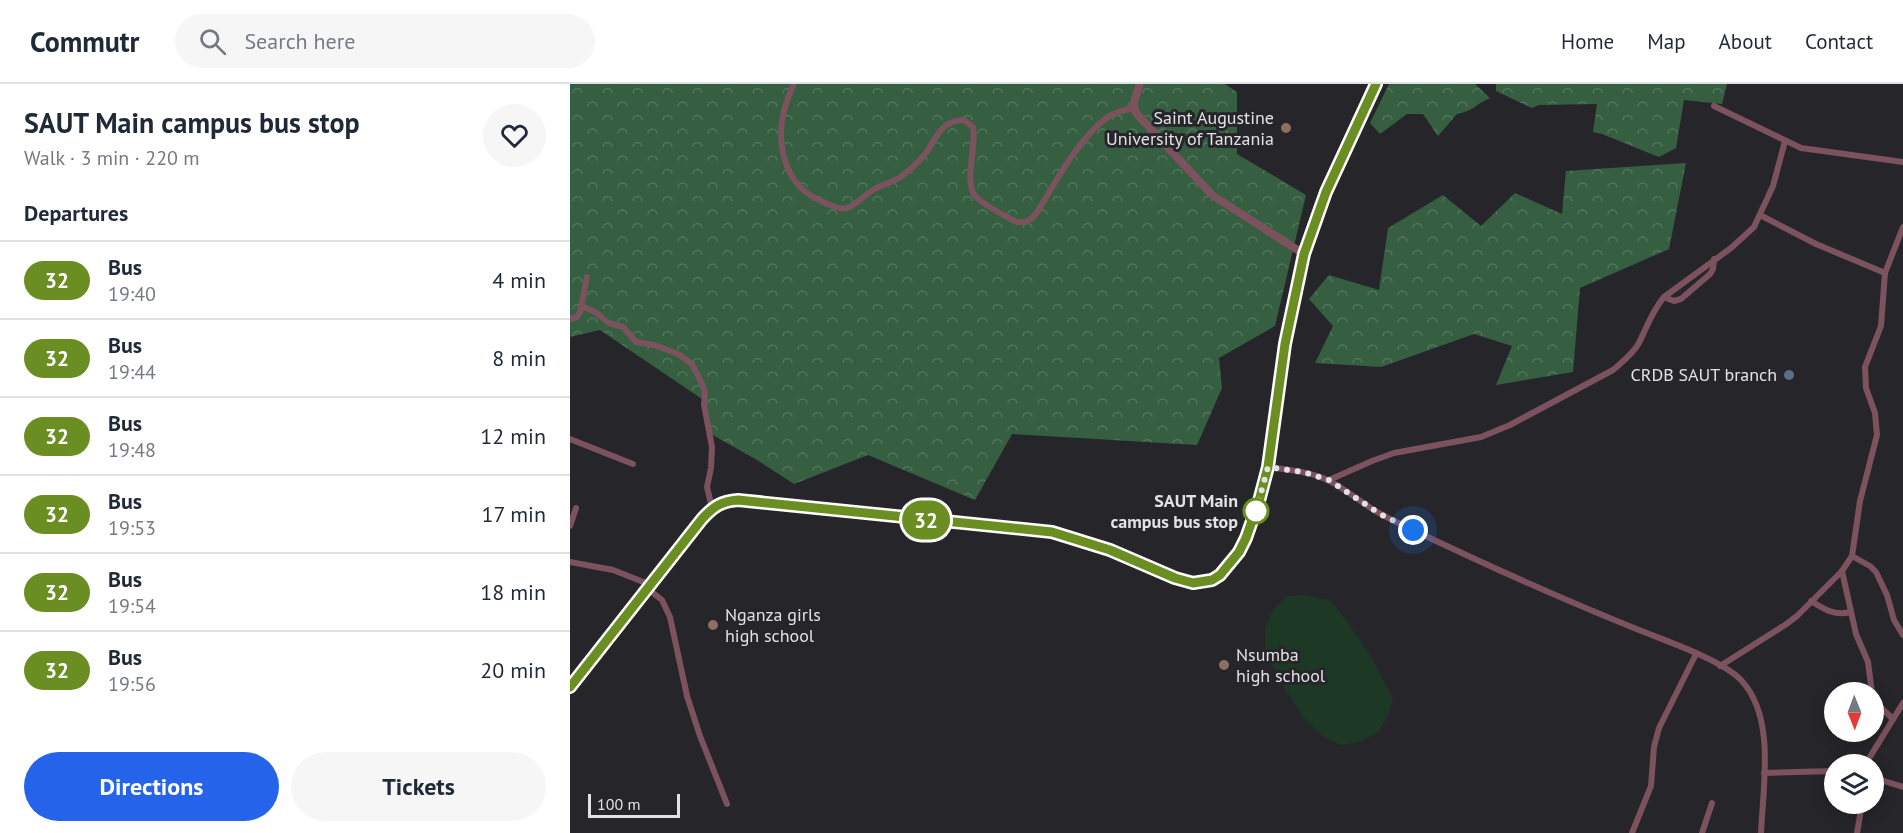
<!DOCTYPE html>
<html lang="en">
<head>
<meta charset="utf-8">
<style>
	body { margin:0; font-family:"PT Sans",sans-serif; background:#f6f6f7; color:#1f2937; height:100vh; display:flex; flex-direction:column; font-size:22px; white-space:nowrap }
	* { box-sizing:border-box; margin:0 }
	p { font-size:20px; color:#747a83 }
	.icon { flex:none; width:33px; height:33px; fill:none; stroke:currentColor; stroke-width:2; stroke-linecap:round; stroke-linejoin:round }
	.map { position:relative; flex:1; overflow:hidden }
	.sheet { display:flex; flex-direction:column; background:#fff; width:570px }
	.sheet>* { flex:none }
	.badge { padding:0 12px; border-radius:20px; font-size:21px; line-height:39px }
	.needle { width:39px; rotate:179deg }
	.buttons { position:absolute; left:1254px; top:598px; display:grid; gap:12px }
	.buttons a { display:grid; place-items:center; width:60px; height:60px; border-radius:50%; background:#fff; box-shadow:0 3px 15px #0003; font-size:30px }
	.scale { position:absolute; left:18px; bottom:15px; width:92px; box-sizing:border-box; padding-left:6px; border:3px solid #e2e2e5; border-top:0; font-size:16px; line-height:21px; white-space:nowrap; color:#e2e2e5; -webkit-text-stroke:4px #26262a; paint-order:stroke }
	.you { position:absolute; width:30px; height:30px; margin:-15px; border:4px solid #fff; border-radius:50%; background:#1a73e8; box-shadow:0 0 0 9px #1a73e833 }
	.map>.badge { position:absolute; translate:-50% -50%; box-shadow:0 0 0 3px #fff }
	h2 { padding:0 24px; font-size:22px; line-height:54px }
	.round { display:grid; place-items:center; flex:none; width:63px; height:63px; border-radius:32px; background:#f6f6f7 }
	.head { display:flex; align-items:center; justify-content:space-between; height:102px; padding:0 24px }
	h1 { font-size:28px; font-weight:600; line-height:45px }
	.primary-button { display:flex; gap:12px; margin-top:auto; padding:12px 24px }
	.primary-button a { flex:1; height:69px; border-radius:36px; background:#2563eb; color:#fff; font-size:24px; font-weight:600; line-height:69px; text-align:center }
	.primary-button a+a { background:#f6f6f7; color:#1f2937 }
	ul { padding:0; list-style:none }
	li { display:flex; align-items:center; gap:18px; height:78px; padding:0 24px; border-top:2px solid #e0e1e3 }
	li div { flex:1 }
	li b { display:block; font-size:22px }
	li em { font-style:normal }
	li .badge { min-width:66px; font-weight:700; text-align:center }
	header { display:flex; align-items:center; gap:36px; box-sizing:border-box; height:84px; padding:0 30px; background:#fff; border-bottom:2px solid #e0e1e3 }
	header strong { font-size:28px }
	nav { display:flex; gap:33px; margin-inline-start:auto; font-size:21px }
	.search { width:420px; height:54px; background:#f6f6f7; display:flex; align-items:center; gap:15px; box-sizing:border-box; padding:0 21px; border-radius:33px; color:#747a83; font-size:22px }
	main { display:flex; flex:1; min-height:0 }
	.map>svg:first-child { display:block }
</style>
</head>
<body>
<header>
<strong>Commutr</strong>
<div class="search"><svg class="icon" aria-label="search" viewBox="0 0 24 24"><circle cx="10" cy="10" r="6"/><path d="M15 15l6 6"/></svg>Search here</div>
<nav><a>Home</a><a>Map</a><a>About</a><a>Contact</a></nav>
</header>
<main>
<section class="sheet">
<div class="head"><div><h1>SAUT Main campus bus stop</h1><p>Walk · 3 min · 220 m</p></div><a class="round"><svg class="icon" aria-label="heart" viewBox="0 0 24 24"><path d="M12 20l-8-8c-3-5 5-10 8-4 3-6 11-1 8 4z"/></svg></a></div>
<h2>Departures</h2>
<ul>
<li><span class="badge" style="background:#6b8e23;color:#fff">32</span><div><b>Bus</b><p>19:40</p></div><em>4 min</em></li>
<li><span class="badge" style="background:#6b8e23;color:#fff">32</span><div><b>Bus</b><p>19:44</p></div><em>8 min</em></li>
<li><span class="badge" style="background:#6b8e23;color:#fff">32</span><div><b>Bus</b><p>19:48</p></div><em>12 min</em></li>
<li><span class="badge" style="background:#6b8e23;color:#fff">32</span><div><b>Bus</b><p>19:53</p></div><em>17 min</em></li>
<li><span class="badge" style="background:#6b8e23;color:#fff">32</span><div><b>Bus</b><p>19:54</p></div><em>18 min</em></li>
<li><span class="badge" style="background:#6b8e23;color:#fff">32</span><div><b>Bus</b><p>19:56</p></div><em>20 min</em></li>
</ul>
<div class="primary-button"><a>Directions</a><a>Tickets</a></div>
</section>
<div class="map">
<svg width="1333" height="749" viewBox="0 0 1333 749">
	<defs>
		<pattern id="forest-crowns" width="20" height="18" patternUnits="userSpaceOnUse" patternTransform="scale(1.5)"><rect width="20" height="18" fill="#355f40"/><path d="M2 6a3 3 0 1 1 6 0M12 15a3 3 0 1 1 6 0" fill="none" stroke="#52765b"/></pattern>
	</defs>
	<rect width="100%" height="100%" fill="#26262a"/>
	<!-- green -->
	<polygon fill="#1d3824" points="737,511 761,517 770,528 801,572 823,615 819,630 809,647 790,658 770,661 755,654 736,637 715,605 695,568 695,544 703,526 718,512"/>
	<!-- forest -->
	<g fill="url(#forest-crowns)">
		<polygon points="0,0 655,0 667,8 667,70 736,111 705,242 649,274 652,304 627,361 442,350 405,416 298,371 224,400 187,376 141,350 132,315 30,246 0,253"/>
		<path d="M819 0H905L920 14C906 20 903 27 887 30L868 52 853 30H837L810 50 800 39Z"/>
		<polygon points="926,0 1157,0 1152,20 1114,16 1106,64 1089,73 1032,50 1023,48 1027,20 969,21 962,24 926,7"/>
		<polygon points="1116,79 1099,165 1010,204 1003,288 926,301 942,262 904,250 811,283 745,279 763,242 739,215 759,191 809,206 818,144 873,111 911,142 945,109 992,130 996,87"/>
	</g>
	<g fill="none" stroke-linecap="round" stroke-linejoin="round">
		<!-- minor -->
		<g stroke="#7c525e" stroke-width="6">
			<path d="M223 2C213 24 208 45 213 69 218 90 227 105 247 115 254 118 269 127 277 124 284 122 296 110 303 106 312 100 323 99 332 92 341 85 351 76 358 66 368 50 372 37 394 36L403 43C407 61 393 100 406 113 415 122 434 131 446 138 455 139 460 137 466 130 484 101 509 53 538 33 546 28 554 26 564 24"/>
			<polyline points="1144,22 1231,64 1333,78"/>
			<polyline points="1190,131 1246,160 1315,189"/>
			<polyline points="1094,213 1104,217 1111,215 1140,190 1143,185 1144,175"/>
			<polyline points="11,222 25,228 39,239 53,243 66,258 84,261 108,270 122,280 133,302 135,309 134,321 142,363 141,384 137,403 142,424"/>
			<polyline points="0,235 7,233 10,228 17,193"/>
			<polyline points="0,355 63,380"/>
			<path d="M698 383C717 386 737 387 755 395 774 403 791 419 809 429 819 435 831 440 841 445 916 481 992 515 1069 546 1096 557 1152 576 1171 596 1206 633 1193 702 1191 749"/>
			<path d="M759 396 802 377 824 369 911 353 940 341 1043 286C1052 278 1063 270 1069 259 1077 243 1082 227 1094 213L1161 164 1184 143 1203 102 1215 57"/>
			<polyline points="0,442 6,424"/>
			<polyline points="1282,472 1300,482 1306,488 1317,511 1324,536 1333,551"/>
			<polyline points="0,478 43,486 81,501"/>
			<polyline points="1272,487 1286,550 1298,578 1302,609"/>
			<polyline points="78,505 92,516 100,533 117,612 130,652 157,720"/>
			<path d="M1241 517C1255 526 1265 532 1281 528"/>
			<polyline points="1150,582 1215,541 1227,532 1272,487 1282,472 1290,417 1307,351 1305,329 1296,304 1295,283 1311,242 1315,189 1333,143"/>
			<polyline points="1304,612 1306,619 1323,635"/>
			<polyline points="1295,681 1333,619"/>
			<polyline points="1194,689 1264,687"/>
			<polyline points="1304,694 1333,703"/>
			<polyline points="1062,749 1081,702 1084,663 1089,644 1126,570"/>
			<polyline points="1132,749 1142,719"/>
			<polyline points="1287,749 1292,720"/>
		</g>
		<!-- tertiary -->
		<path stroke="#7c525e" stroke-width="8" d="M570 0C567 9 561 20 566 29L642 111 734 170"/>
		<!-- secondary -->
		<path stroke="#ac6a7d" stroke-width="8" d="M0 603 132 435C143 423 151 417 168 416L482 448 540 466 615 497C696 518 707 309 715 260 720 230 726 200 734 171 750 111 781 56 806 0"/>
	</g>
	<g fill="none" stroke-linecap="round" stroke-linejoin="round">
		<!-- line casing -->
		<g stroke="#fff" stroke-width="14">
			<path id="line" d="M0 603 132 435C143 423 151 417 168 416L482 448 540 466 605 494 623 499 642 496 650 491 669 468 676 454 689 417 698 383 715 260 734 170 756 108 806 0"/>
		</g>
		<!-- line -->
		<use href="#line" stroke="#6b8e23" stroke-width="9"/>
		<!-- walk -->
		<polyline stroke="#e2e2e5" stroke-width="6" stroke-dasharray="0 10.8" points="686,427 698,383 733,388 759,396 810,430 843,446"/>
	</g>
	<!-- markers -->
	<g fill="#8d6e63" stroke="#26262a" stroke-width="2">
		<circle cx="716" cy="44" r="6"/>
		<circle cx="143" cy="541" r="6"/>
		<circle cx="654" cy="581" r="6"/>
	</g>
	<circle fill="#5c6f8a" stroke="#26262a" stroke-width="2" cx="1219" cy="291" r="6"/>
	<circle fill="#fff" stroke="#6b8e23" stroke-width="3" cx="686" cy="427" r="12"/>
	<g text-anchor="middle" stroke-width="6" stroke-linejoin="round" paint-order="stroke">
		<!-- poi labels -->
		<g font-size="18" fill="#e2e2e5" stroke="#26262a" text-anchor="end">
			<text x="704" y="40">Saint Augustine<tspan x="704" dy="21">University of Tanzania</tspan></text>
			<text x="1207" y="297">CRDB SAUT branch</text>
			<text x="155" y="537" text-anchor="start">Nganza girls<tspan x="155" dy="21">high school</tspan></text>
			<text x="666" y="577" text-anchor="start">Nsumba<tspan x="666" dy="21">high school</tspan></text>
		</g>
		<!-- stop labels -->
		<g font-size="18" font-weight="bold" fill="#e2e2e5" stroke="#26262a" text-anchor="end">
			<text x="668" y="423">SAUT Main<tspan x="668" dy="21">campus bus stop</tspan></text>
		</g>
	</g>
</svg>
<div class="buttons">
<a><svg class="needle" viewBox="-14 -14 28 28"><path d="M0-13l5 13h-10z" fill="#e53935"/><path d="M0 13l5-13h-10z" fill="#747a83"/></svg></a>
<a><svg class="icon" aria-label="layers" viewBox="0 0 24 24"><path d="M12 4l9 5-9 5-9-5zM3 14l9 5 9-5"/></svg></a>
</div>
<div class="scale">100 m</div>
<div class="you" style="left:843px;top:446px"></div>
<b class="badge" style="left:356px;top:436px;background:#6b8e23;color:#fff">32</b>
</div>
</main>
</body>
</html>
